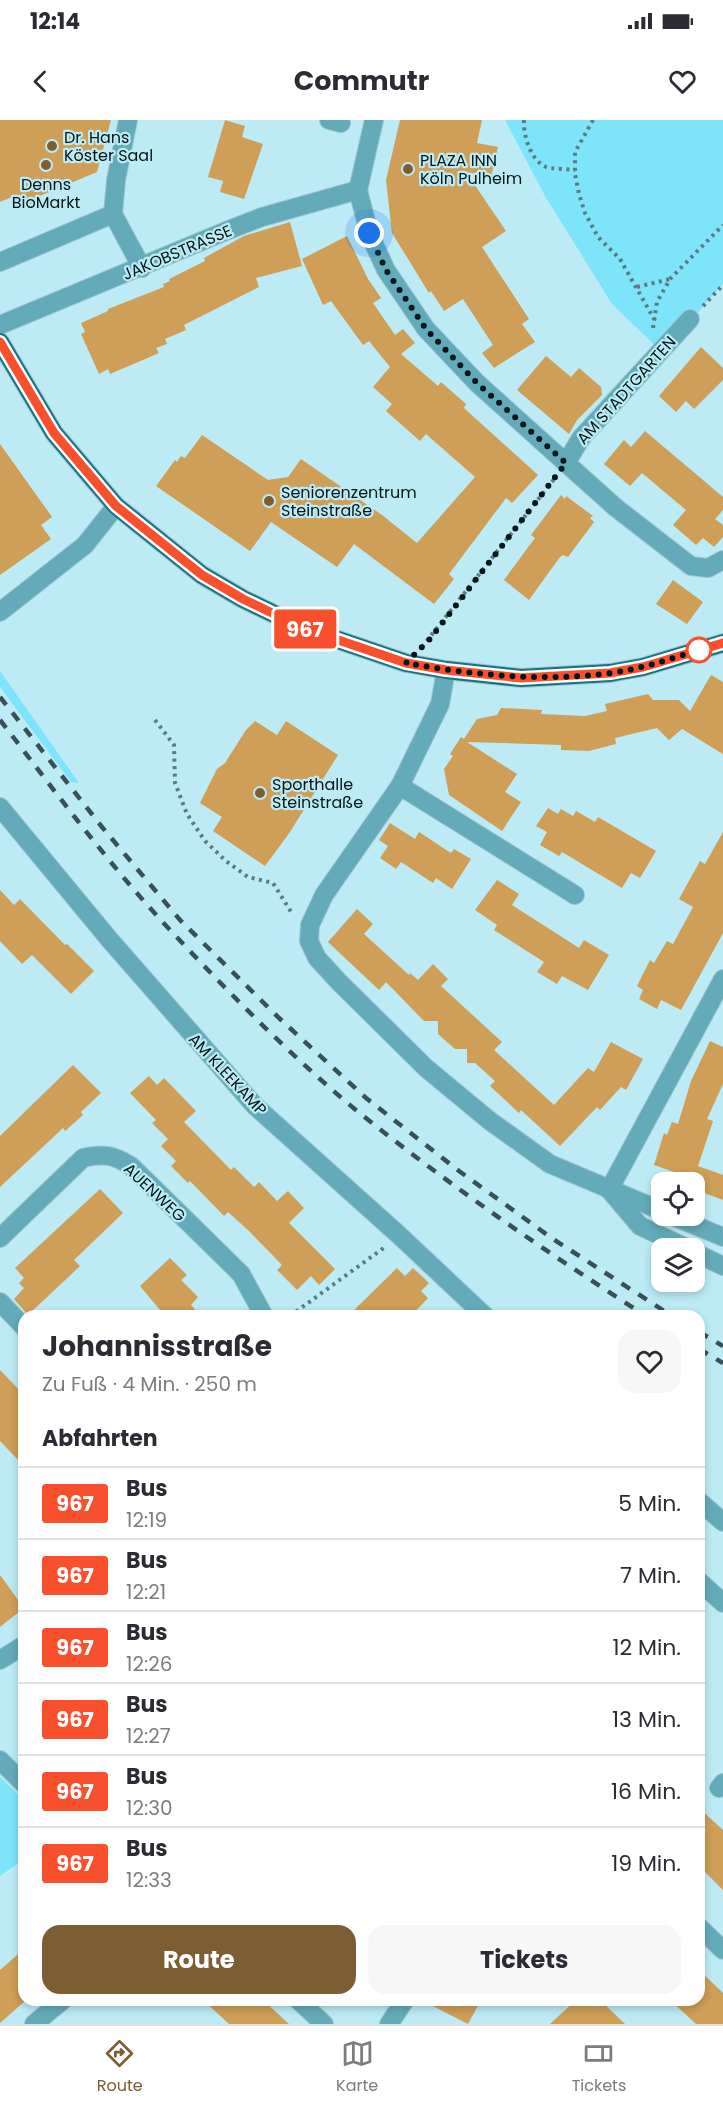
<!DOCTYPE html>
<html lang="de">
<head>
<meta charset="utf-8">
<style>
	body { margin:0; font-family:Poppins,sans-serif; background:#f7f7f7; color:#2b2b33; height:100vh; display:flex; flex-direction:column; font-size:22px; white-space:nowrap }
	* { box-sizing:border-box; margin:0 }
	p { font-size:20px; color:#7c7c81 }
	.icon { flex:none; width:33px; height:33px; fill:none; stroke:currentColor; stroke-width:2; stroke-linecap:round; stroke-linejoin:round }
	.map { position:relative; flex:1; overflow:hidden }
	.panel { position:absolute; left:18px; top:1190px; width:687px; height:696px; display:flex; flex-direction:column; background:#fff; border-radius:18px; box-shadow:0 3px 9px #0003 }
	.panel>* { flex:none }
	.badge { padding:0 12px; border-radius:4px; font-size:21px; line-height:39px }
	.buttons { position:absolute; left:651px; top:1052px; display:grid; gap:12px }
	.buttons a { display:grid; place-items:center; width:54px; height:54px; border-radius:12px; background:#fff; box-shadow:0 3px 9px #0003; font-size:30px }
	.you { position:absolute; width:30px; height:30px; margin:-15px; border:4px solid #fff; border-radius:50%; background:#1a73e8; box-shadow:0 0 0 9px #1a73e833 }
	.map>.badge { position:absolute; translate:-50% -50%; box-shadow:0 0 0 3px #fff }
	h2 { padding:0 24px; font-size:22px; line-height:54px }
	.round { display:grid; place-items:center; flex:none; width:63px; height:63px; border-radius:18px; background:#f7f7f7 }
	.head { display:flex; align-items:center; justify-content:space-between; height:102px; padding:0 24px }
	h1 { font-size:28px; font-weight:700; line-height:45px }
	.cta { display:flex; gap:12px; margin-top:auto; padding:12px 24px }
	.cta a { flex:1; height:69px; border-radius:18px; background:#7c5e32; color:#fff; font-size:24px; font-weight:700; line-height:69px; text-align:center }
	.cta a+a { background:#f7f7f7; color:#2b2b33 }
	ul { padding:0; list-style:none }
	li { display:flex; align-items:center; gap:18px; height:72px; padding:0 24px; border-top:2px solid #e1e1e2 }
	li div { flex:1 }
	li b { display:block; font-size:22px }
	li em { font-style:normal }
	li .badge { min-width:66px; font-weight:700; text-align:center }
	.status { display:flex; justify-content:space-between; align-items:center; height:42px; padding:0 30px; background:#fff; direction:ltr }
	.status svg { height:16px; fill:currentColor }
	header { display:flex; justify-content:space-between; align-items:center; height:78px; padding:0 24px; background:#fff; font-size:27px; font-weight:700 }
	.tab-bar { display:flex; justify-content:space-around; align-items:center; height:84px; border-top:2px solid #e1e1e2; background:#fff; font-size:16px; color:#7c7c81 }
	.tab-bar a { display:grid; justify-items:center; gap:3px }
	.tab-bar .active { color:#7c5e32 }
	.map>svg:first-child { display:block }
</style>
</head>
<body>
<div class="status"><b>12:14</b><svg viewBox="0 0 49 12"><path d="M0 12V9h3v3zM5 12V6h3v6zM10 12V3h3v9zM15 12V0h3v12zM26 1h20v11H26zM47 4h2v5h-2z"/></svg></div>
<header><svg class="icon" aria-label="back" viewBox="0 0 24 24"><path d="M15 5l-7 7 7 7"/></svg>Commutr<svg class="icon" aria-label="heart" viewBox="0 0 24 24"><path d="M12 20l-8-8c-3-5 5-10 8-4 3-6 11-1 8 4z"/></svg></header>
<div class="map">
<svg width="723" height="1904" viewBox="0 0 723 1904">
	<rect width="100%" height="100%" fill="#bcebf5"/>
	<!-- green -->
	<g fill="#7de4f9">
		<polygon points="505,0 723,0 723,164 703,186 665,235 612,184 545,76"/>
		<polygon points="0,551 79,663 71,662 0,567"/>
		<polygon points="0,1657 24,1680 24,1739 0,1756"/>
	</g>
	<!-- building -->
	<g fill="#cf9e57">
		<polygon points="0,0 111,0 97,52 35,78 37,83 19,90 12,77 0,82"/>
		<polygon points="225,0 245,6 242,17 263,24 244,79 220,72 223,61 208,57"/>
		<polygon points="400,0 482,0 477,23 498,27 491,57 466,52 506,111 482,127 529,199 522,204 535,222 494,248 482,233 493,225 463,179 444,191 431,171 429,173 392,113 386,60"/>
		<polygon points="290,102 302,146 256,158 259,167 184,205 186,210 165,219 167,224 156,228 159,233 110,254 108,249 99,254 81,214 85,212 81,203 108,191 108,189 164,167 163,164 170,161 169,159 205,141 204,138 244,116"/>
		<polygon points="347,116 368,159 381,178 373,183 395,215 403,209 415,223 401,234 438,266 441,262 466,284 464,288 538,355 512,383 506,378 449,454 454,459 434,484 354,424 337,447 271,402 250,431 156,366 175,340 177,342 181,336 185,338 202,315 268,360 288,357 301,339 382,395 417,423 475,357 426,314 420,321 386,291 392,284 373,267 390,247 369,221 363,225 331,181 323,185 302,139"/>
		<polygon points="701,227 723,248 723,260 694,289 686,281 676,292 659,276"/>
		<polygon points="546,236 571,257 579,248 601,267 602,275 577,300 569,314 517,270"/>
		<polygon points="645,311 723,377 723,390 715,399 723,405 723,417 714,427 703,418 696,425 673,405 686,390 642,353 630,366 604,344 624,320 631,327"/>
		<polygon points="0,324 52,397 41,405 51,419 0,455"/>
		<polygon points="561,375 565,379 566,376 593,396 590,398 594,402 568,437 563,435 560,437 529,480 504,460 535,418 531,415"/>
		<polygon points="673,460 703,482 687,504 656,484"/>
		<polygon points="711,555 723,562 723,634 682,609 669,620 657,608 615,618 616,624 589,631 561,630 561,625 467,622 517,654 505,672 521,682 502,711 449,675 444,649 453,636 450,634 461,617 464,619 477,599 497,595 501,588 542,590 541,594 585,596 607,591 605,584 648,574 653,580 679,580 690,591"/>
		<polygon points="255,601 277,615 286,601 338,635 290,712 265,746 213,711 222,697 200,683 217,649 225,643 246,610"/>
		<polygon points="548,688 558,694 561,689 573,696 576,691 595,702 598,697 656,731 640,758 631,753 622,768 562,732 559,736 540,725 547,712 536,706"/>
		<polygon points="390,703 415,719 419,712 451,733 454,729 471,739 452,769 436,758 433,763 401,742 396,749 380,738 388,726 379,720"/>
		<polygon points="723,712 723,813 681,890 661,880 657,889 639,879 643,870 637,866 650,840 654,843 667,821 673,824 693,787 679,779 700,741 705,744"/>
		<polygon points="497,760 519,774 512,785 579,828 584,820 609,835 588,870 562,856 557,864 537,852 544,842 494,810 497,805 475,790"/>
		<polygon points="0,770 14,785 20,779 65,825 67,824 94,851 71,874 32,835 22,844 0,821"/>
		<polygon points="357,789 373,804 364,814 409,855 410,853 418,860 433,844 448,859 441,866 502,922 494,930 554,985 588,948 594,952 611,922 643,939 626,970 621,967 600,990 597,987 560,1026 521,990 519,993 490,966 495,961 475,943 467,943 467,929 455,929 438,914 438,901 424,901 386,862 379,870 328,822"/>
		<polygon points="710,921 723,927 723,964 707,999 713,1001 698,1046 723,1055 723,1080 694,1069 694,1056 694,1059 654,1045 664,1013 667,1015 672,1002 678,1004 691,961"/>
		<polygon points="73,945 101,973 81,992 83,995 65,1011 63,1008 0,1067 0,1016"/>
		<polygon points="149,956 157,965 164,958 196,991 184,1002 231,1050 234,1047 254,1067 259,1062 277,1081 288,1071 304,1088 289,1103 335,1149 319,1165 311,1156 297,1170 277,1150 282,1145 249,1111 228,1092 224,1096 190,1061 188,1063 171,1046 176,1041 161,1026 168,1019 152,1003 156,1000 130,973"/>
		<polygon points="100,1069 123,1093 74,1140 80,1146 28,1195 14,1179 24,1168 19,1163 24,1158 15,1148"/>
		<polygon points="170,1138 187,1155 181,1160 198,1177 191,1185 201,1196 165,1196 140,1166"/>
		<polygon points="397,1148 405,1156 413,1148 429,1163 421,1171 428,1178 411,1196 348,1196"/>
		<polygon points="0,1250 24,1275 24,1346 0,1321"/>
		<polygon points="0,1455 24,1488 0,1507"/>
		<polygon points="699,1688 723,1710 723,1770 699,1746"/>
		<polygon points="24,1829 24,1882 0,1903 0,1850"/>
		<polygon points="699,1850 723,1873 723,1904 696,1904 670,1880 699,1880"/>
		<polygon points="203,1880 263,1880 289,1904 229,1904"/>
		<polygon points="421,1880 481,1880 468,1904"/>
		<polygon points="576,1880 600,1880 625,1904 550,1904"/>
	</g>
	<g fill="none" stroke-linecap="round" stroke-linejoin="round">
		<!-- minor casing -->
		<g stroke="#9bc5cd" stroke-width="20">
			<g id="minor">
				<polyline points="329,0 341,3"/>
				<polyline points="374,0 358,70 369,113 386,150 426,209 477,263 566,343 615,387 691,446 708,448 723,440"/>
				<polyline points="113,94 142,148"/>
				<polyline points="0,142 113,94 116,60 128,0"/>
				<polyline points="0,205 226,111 262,97 358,70"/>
				<polyline points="566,343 581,318 690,199"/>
				<polyline points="0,492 85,425 116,386"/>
				<polyline points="446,550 440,584 400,666 324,775 310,805 309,821 317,838 339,862 426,948 490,1001 550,1044 662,1091"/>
				<polyline points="400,666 575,775"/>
				<polyline points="0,687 109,819 255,986 400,1116 485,1196"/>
				<polyline points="609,1070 723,859"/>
				<polyline points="612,1073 640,1106 687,1128"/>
				<polyline points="670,1095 723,1117"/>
				<path d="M0 1118 83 1038C103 1033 114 1035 131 1046L241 1154 264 1196"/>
				<polyline points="694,1132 723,1146"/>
				<polyline points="0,1182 24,1207"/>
				<polyline points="699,1381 723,1402"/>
				<polyline points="699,1461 723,1483"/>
				<polyline points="0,1540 24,1525"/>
				<polyline points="0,1640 24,1664"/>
				<polyline points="719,1668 723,1663"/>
				<polyline points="699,1807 723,1830"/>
				<polyline points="298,1880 324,1904"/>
				<polyline points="34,1904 63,1880"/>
				<polyline points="389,1904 405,1880"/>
			</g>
		</g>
		<!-- major casing -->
		<g stroke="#9bc5cd" stroke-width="20">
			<polyline id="major" points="0,222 54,313 116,386 202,455 243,479 303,508 406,543 446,550 521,558 610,553 643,547 723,523"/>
		</g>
		<!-- path -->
		<g stroke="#5b7b82" stroke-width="4" stroke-dasharray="3 4.5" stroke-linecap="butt">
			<path d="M524 0C523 14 530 40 546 47 551 49 568 49 575 50"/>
			<polyline points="593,0 575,32 575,54 579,74 585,93 598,117 620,139 654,199"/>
			<polyline points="637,167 670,159"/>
			<polyline points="703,186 723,165"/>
			<polyline points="653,208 657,182 670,159 723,105"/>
			<polyline points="422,527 555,358"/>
			<polyline points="155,600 174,625 175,663 187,694 205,721 226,741 248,757 273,763 293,795"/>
			<polyline points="290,1196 385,1127"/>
		</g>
		<!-- minor -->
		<use href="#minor" stroke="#64abba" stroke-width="18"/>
		<!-- major -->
		<use href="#major" stroke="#147383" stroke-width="18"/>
		<!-- rail -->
		<g stroke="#375156" stroke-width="4.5" stroke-dasharray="10 10" stroke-linecap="butt">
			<polyline points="0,577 102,707 180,800 279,898 366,978 459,1051 553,1119 672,1196"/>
			<path d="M0 600C55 671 109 745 171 811 230 874 291 936 357 991 449 1065 546 1132 646 1196"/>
			<polyline points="699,1212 723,1226"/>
			<polyline points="699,1229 723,1243"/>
		</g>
	</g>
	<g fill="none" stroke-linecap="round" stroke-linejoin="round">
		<!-- line casing -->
		<g stroke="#fff" stroke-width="14">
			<polyline id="line" points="0,222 54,313 116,386 202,455 243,479 303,508 406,543 446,550 521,558 610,553 643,547 723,523"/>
		</g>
		<!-- line -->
		<use href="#line" stroke="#f8502d" stroke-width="9"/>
		<!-- walk -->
		<path stroke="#041619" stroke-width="6" stroke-dasharray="0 10.8" d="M369 113 386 150 426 209 477 263 566 343 430 519 406 543C473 555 542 562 611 553 641 549 670 539 699 530"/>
	</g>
	<!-- markers -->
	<g fill="#7c5e32" stroke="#bcebf5" stroke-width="2">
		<circle cx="52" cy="26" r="6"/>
		<circle cx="46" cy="45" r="6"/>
		<circle cx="408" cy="49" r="6"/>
		<circle cx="269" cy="381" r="6"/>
		<circle cx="260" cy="673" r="6"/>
	</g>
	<circle fill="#fff" stroke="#f8502d" stroke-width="3" cx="699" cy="530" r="12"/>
	<g text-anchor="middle" stroke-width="4.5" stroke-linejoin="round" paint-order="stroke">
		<!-- poi labels -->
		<g font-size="16" fill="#041619" stroke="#bcebf5" text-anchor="start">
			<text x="64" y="23">Dr. Hans<tspan x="64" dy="18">Köster Saal</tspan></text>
			<text x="420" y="46">PLAZA INN<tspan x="420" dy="18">Köln Pulheim</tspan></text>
			<text x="46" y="70" text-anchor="middle">Denns<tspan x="46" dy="18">BioMarkt</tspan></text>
			<text x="281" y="378">Seniorenzentrum<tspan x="281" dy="18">Steinstraße</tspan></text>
			<text x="272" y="670">Sporthalle<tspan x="272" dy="18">Steinstraße</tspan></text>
		</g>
		<!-- street labels -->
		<g font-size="16" fill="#041619" stroke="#bcebf5">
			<text transform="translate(177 132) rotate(-23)" y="6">JAKOBSTRASSE</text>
			<text transform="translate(626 270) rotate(-48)" y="6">AM STADTGARTEN</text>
			<text transform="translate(228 954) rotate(47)" y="6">AM KLEEKAMP</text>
			<text transform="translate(155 1072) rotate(43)" y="6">AUENWEG</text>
		</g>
	</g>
</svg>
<div class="buttons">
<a><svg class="icon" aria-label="locate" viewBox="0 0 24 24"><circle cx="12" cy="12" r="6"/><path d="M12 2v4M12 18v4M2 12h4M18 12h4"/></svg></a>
<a><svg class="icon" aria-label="layers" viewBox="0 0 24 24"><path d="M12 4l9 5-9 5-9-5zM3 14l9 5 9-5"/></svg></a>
</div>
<div class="you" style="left:369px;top:113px"></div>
<b class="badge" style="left:305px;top:509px;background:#f8502d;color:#fff">967</b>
<section class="panel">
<div class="head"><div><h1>Johannisstraße</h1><p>Zu Fuß · 4 Min. · 250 m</p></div><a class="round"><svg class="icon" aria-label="heart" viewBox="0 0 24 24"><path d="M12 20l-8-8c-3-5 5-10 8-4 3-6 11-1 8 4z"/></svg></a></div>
<h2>Abfahrten</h2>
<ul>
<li><span class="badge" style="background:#f8502d;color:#fff">967</span><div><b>Bus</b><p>12:19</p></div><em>5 Min.</em></li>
<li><span class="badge" style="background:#f8502d;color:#fff">967</span><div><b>Bus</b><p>12:21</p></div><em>7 Min.</em></li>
<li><span class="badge" style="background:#f8502d;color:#fff">967</span><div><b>Bus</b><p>12:26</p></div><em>12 Min.</em></li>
<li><span class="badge" style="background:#f8502d;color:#fff">967</span><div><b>Bus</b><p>12:27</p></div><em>13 Min.</em></li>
<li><span class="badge" style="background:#f8502d;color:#fff">967</span><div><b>Bus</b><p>12:30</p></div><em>16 Min.</em></li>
<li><span class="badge" style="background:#f8502d;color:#fff">967</span><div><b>Bus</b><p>12:33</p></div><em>19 Min.</em></li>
</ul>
<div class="cta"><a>Route</a><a>Tickets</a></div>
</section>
</div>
<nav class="tab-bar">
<a class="active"><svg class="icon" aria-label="directions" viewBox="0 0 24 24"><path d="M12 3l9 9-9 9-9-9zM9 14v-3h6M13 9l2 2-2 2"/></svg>Route</a>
<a><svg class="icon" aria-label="map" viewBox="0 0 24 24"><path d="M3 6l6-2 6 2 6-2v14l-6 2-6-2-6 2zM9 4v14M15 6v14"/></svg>Karte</a>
<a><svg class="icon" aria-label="tickets" viewBox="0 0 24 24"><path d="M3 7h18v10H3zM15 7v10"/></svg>Tickets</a>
</nav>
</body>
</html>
